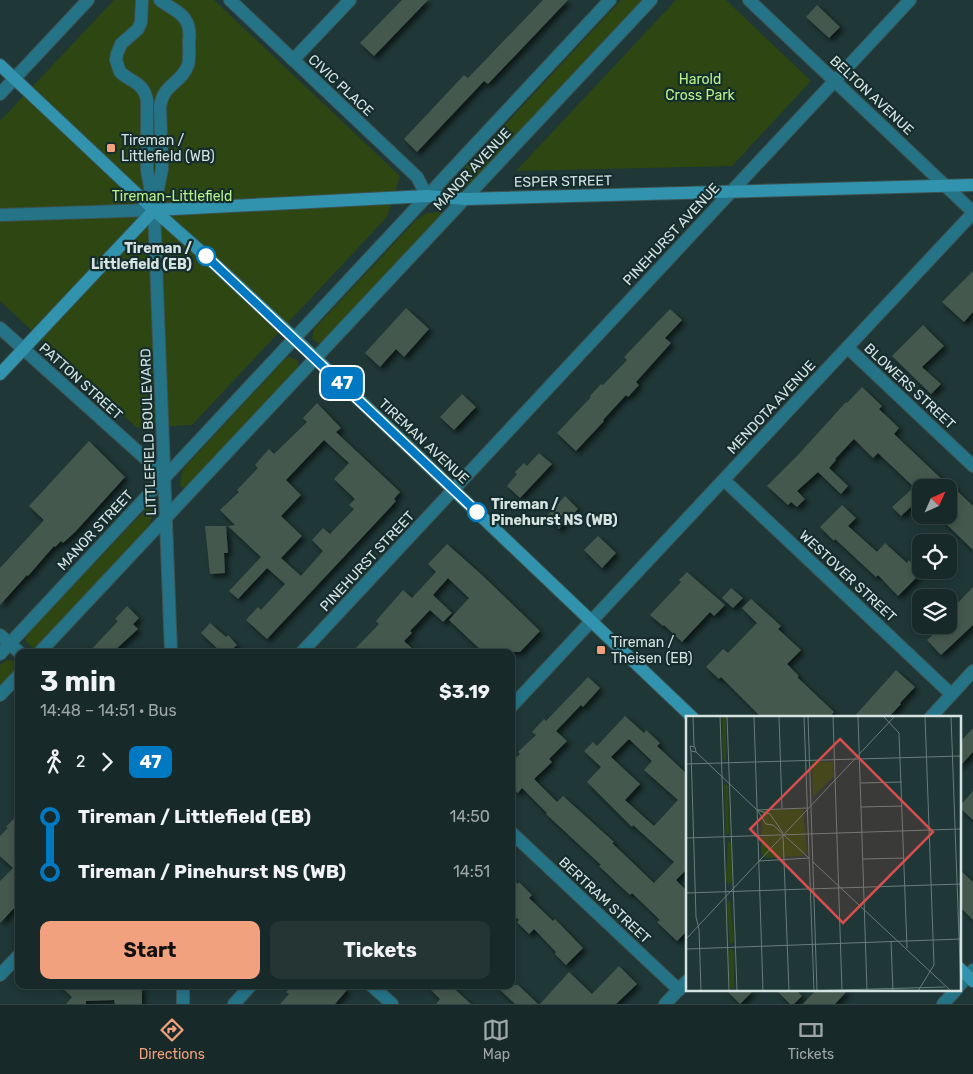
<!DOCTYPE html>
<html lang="en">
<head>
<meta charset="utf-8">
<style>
	body { margin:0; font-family:Rubik,sans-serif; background:#243534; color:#f1f3f6; height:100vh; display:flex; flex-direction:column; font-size:19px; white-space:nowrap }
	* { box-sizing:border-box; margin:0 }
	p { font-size:16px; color:#9ea6a8 }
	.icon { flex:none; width:28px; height:28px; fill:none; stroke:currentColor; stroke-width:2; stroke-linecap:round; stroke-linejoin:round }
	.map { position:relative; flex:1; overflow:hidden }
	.panel { position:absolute; left:15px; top:649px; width:500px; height:340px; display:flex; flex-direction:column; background:#172928; border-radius:10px; box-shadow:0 2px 8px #0003,0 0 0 1px #364545 }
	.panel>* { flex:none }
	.badge { padding:0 10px; border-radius:8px; font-size:18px; line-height:32px }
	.needle { width:32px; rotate:45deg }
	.tools { position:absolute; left:912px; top:479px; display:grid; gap:10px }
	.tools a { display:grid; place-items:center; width:45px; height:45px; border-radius:10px; background:#172928; box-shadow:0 2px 8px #0003,0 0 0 1px #364545; font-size:25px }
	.map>.badge { position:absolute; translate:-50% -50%; box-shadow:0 0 0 2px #fff }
	.legs { display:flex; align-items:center; gap:8px; height:55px; padding:0 25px; font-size:16px }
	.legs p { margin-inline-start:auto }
	.head { display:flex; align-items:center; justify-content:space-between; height:85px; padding:0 25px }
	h1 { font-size:28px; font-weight:700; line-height:38px }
	.cta { display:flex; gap:10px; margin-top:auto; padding:10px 25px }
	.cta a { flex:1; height:58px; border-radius:10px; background:#f1a17d; color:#111; font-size:20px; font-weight:700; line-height:58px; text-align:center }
	.cta a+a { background:#243534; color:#f1f3f6 }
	ul { padding:0 25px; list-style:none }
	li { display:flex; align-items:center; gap:18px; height:55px; font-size:19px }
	li i { display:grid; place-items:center; width:8px; height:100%; margin:0 6px; background:currentColor }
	li i::after { content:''; width:12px; height:12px; margin:-6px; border:4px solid; border-radius:50%; background:#172928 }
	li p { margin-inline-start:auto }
	li:first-child i { background:linear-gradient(#0000 50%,currentColor 0) }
	li:last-child i { background:linear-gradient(currentColor 50%,#0000 0) }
	.tab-bar { display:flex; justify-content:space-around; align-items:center; height:70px; border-top:1px solid #364545; background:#172928; font-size:14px; color:#9ea6a8 }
	.tab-bar a { display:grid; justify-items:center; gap:2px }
	.tab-bar .current { color:#f1a17d }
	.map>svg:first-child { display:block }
</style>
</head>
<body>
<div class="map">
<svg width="973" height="1004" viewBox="0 0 973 1004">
	<defs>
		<filter id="shadow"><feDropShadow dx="3.5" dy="3.5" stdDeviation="2.5" flood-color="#0009"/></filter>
	</defs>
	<rect width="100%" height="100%" fill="#1f3736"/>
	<!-- green -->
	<g fill="#2d4612">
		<polygon points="114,0 214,0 400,176 387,217 192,425 137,428 0,301 0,121"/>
		<polygon points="621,0 642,0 473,181 462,189 447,189 447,187"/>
		<polygon points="676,0 726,0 811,81 732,166 516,171"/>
		<polygon points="442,212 442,214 323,342 317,343 312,338 314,329 417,219 427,213"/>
		<polygon points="290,357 298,361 298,369 187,487 184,488 180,486 181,475 184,468 286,358"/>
		<polygon points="147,508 150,508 154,513 148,528 40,645 33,648 26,642 26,637 31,630"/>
		<polygon points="7,660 10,660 15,662 16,666 13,674 0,688 0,665"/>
	</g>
	<!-- building -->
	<g fill="#44584d" fill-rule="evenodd" filter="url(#shadow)">
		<polygon points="402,0 428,0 374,56 360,43"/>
		<polygon points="543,0 568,0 488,84 484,81 417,152 404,139 464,75 468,78"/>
		<polygon points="817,5 840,27 829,38 806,17"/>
		<polygon points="973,271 973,312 964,322 942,302"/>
		<polygon points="406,308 429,329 404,357 396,349 380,367 365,353"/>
		<polygon points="670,309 682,320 665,338 671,343 636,382 639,385 628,397 626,395 603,420 604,421 576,451 557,433 591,397 590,396 601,384 603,385 627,360 624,357"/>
		<polygon points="923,325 944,346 922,367 941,384 931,394 892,356"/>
		<polygon points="862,387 882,406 879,409 899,428 894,434 949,486 949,483 973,506 973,550 937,515 949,515 949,488 921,488 921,511 914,504 901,516 892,507 914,487 878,453 873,458 854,439 835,459 836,460 829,468 848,486 841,494 818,472 797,491 805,499 797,507 791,502 788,505 767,486 798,455 846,402 847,403"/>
		<polygon points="462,394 476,407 454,430 440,417"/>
		<path d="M317 403 341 428 336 432 400 492 394 499 396 501 384 514 267 639 246 620 258 607 261 610 285 584 267 568 238 599 229 591 261 557 228 526 235 525 220 510 239 492 237 490 258 468 255 465 269 449 274 454 307 422 303 418ZM324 440 349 463 334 479 355 499 349 505 354 509 330 534 323 528 312 540 323 551 301 576 281 558 302 536 281 516 301 495 286 480Z"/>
		<polygon points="89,441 125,477 76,531 63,543 61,541 55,547 54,546 28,576 27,575 0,605 0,568 44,520 29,506"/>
		<polygon points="539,453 552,464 520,498 507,486 517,474 515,472 524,463 527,466"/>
		<polygon points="565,496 578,509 559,529 546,517"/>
		<polygon points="842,505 856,518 848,526 877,552 885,543 907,563 909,560 921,573 898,596 878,575 876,577 835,539 834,541 820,527"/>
		<polygon points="205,526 226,526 228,553 224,553 225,573 210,574"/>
		<polygon points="598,536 616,553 602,568 584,550"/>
		<polygon points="447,544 482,575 540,631 520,652 483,652 449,620 469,598 448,578 433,595 452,613 443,622 430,610 410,631 412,633 404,641 416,652 352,652 379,624 376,621 403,590 412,598 436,572 428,564"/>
		<polygon points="687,572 725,605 714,616 710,612 682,642 664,625 663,626 650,615 681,582 679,580"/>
		<polygon points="973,587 973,625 941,655 927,640 943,625 949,625 949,612"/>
		<polygon points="731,588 743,598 733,608 722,598"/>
		<polygon points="751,599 781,626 778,629 801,650 787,664 799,676 797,677 834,712 829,718 762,718 721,677 719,679 706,667 723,649 728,653 757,623 742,608"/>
		<polygon points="127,606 139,618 133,624 138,629 113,652 89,652 118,621 115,619"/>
		<polygon points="210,623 226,637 228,635 237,645 229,652 221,652 201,633"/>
		<polygon points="896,670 915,687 900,703 901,704 888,718 853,718"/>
		<path d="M588 677 600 688 583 707 581 705 556 731 567 741 549 759 552 762 534 779 557 802 563 796 614 842 612 843 654 883 674 862 633 825 632 827 587 782 601 767 584 751 593 742 597 746 625 716 644 733 646 730 660 743 657 746 687 774V869L676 880 687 891V931L677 941 657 922 660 920 632 893 630 895 617 883 599 866 601 865 546 814 547 813 522 788 518 793 511 787V762L520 754 518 752 536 735 532 732 544 719 546 721ZM629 739 652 761 644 770 678 800 654 826 625 800 640 784 611 757Z"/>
		<polygon points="973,728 973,752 959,767 959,743"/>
		<polygon points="973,791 973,820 959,807"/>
		<polygon points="19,813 19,903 0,923 0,881 13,868 0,856 0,836 8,828 6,827"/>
		<polygon points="959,869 973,882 973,920 959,906"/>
		<polygon points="511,878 518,884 519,882 532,895 529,898 553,921 555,919 583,948 566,965 555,954 556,952 534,929 529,934 517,922 519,920 511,913"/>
		<polygon points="619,966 637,984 616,1004 540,1004 569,972 592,994"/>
		<polygon points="59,985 104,985 104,989 142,987 142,1004 115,1004 114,1000 86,1001 86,1004 66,1004 72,997"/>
		<polygon points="293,985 341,985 347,990 335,1004 280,1004 289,994 286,992"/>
		<polygon points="426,985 450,985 471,1004 436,1004 440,999"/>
		<polygon points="495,985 518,985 538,1004 515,1004"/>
		<polygon points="726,990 754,990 740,1004"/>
		<polygon points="776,990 796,990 802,996 794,1004 790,1004"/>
		<polygon points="816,990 848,990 835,1004 803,1004"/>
	</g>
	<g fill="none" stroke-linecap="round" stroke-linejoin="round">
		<!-- street casing -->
		<g stroke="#3c5352" stroke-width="14">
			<g id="street">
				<path d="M142 0 141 22 138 29 121 44 117 54 116 60 120 72C132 83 144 82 147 101V170L154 210 171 652"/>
				<polyline points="230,0 417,177 427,196"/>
				<polyline points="749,0 973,212"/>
				<polyline points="293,60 350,0"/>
				<polyline points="0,94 88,0"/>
				<path d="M155 203 162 169 160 106C164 83 181 84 188 65 190 58 189 49 189 41 190 33 190 26 185 19 179 10 168 7 160 0"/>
				<polyline points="0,215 154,210"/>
				<polyline points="0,328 165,476"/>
				<polyline points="848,348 973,466"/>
				<polyline points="724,480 951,694"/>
				<polyline points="0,635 19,652"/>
				<polyline points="40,652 651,0"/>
				<polyline points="302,652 910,0"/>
				<polyline points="0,654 610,0"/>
				<polyline points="0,695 19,675"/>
				<polyline points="511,707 973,213"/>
				<polyline points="930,718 973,671"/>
				<polyline points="511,832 679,990"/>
				<polyline points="0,975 19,955"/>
				<polyline points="183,985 183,1004"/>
				<polyline points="371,985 392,1004"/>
				<polyline points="959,986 973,970"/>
				<polyline points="234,1004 251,985"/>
				<polyline points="665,1004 687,981"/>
				<polyline points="943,1004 956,990"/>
			</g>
		</g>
		<!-- secondary casing -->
		<g stroke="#3c5352" stroke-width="14">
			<g id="secondary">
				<polyline points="0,65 154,210 206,256 294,338 693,718"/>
				<polyline points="154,210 427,196 465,199 973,185"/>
				<polyline points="0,374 154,210"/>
				<polyline points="959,968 973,981"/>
			</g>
		</g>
		<!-- street -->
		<use href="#street" stroke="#257387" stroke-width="12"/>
		<!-- secondary -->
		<use href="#secondary" stroke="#3193ad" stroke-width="12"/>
	</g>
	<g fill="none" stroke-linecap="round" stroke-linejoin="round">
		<!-- line-1 casing -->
		<g stroke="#fff" stroke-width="11">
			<polyline id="line-1" points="206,256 477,512"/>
		</g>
		<!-- line-1 -->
		<use href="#line-1" stroke="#0079c2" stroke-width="8"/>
	</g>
	<!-- markers -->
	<g fill="#f1a17d" stroke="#152d2c" stroke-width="2">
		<rect x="106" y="143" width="10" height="10" rx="2.5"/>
		<rect x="596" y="645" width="10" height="10" rx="2.5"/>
	</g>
	<g fill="#fff" stroke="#0079c2" stroke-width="2.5">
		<circle cx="206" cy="256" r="9"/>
		<circle cx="477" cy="512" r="9"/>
	</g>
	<g text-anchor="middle" stroke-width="4.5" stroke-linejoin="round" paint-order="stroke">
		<!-- park labels -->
		<g font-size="14" fill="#b9f288" stroke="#152d2c">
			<text x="700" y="84">Harold<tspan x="700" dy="16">Cross Park</tspan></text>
			<text x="172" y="201">Tireman-Littlefield</text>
		</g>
		<!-- street labels -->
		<g font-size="14" fill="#d5e4e2" stroke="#152d2c">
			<text transform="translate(341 85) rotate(43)" y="5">CIVIC PLACE</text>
			<text transform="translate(872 95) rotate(43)" y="5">BELTON AVENUE</text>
			<text transform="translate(472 169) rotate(-47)" y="5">MANOR AVENUE</text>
			<text transform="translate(563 181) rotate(-1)" y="5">ESPER STREET</text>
			<text transform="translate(671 234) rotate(-47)" y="5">PINEHURST AVENUE</text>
			<text transform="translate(81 381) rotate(42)" y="5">PATTON STREET</text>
			<text transform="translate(910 386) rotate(43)" y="5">BLOWERS STREET</text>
			<text transform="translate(771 407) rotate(-47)" y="5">MENDOTA AVENUE</text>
			<text transform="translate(148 432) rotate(-92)" y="5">LITTLEFIELD BOULEVARD</text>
			<text transform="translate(424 441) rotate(43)" y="5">TIREMAN AVENUE</text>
			<text transform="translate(95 530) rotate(-47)" y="5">MANOR STREET</text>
			<text transform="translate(367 561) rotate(-47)" y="5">PINEHURST STREET</text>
			<text transform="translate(848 576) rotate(43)" y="5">WESTOVER STREET</text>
			<text transform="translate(605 900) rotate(43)" y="5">BERTRAM STREET</text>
		</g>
		<!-- poi labels -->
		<g font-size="14" fill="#d5e4e2" stroke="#152d2c" text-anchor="start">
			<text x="121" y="145">Tireman /<tspan x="121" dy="16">Littlefield (WB)</tspan></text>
			<text x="611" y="647">Tireman /<tspan x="611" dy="16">Theisen (EB)</tspan></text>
		</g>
		<!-- stop labels -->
		<g font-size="14" font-weight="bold" fill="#d5e4e2" stroke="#152d2c" text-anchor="end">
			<text x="192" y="253">Tireman /<tspan x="192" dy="16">Littlefield (EB)</tspan></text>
			<text x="491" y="509" text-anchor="start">Tireman /<tspan x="491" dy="16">Pinehurst NS (WB)</tspan></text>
		</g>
	</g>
	<!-- overview -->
	<g transform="translate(686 716)">
		<rect width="275" height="275" fill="#1f3736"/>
		<path d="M36 0H40V45L37 43ZM126 46H147V61L127 81ZM38 68 42 69 43 118H40ZM117 93 121 135 116 140 80 142 75 137 76 94ZM42 125 45 127 46 165 43 169 40 164ZM44 183 48 225 44 228 41 188ZM45 233 48 235V275L44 270 42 235Z" fill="#2d4612"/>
		<path fill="none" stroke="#687c7b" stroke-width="1" d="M7 0 8 30M34 0 43 275M41 0 51 275M68 0 77 275M93 0 96 92M118 0 128 275M122 0 131 275M147 0 156 275M172 0 181 275M197 0 213 17 221 232M265 0 275 275M5 35 10 201 13 213 15 275M10 36 9 31 4 30 5 35 10 36 71 94 84 98 97 117M0 48 275 40M175 67 216 66M175 91 216 90M71 94 121 92M72 95 80 108 87 109 123 142M97 119 103 275M0 122 275 113M177 143 218 142M73 145 123 142M127 146 265 275M0 177 275 168M0 223 209 0M205 225 207 275M0 233 275 223M117 275 259 271M232 275 248 249 239 0"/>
		<path fill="#d64e4d" fill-opacity="0.15" stroke="#d64e4d" stroke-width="2.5" d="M154 23 247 116 157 207 64 113Z"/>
		<rect width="275" height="275" fill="none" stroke="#d5e4e2" stroke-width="2.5"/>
	</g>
</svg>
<div class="tools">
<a><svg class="needle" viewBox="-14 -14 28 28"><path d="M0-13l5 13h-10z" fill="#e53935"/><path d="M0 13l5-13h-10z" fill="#9ea6a8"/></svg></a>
<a><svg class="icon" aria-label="locate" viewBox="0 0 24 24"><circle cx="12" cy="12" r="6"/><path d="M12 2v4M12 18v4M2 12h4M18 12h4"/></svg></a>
<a><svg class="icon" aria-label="layers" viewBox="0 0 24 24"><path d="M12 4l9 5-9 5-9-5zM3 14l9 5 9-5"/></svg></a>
</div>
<b class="badge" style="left:342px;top:383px;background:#0079c2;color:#fff">47</b>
<section class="panel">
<div class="head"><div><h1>3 min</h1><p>14:48 – 14:51 · Bus</p></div><b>$3.19</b></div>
<div class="legs"><svg class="icon" aria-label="walk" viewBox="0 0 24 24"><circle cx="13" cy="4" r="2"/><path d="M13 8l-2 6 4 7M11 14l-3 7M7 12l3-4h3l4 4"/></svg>2<svg class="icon" aria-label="forward" viewBox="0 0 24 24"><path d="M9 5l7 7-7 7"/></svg><b class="badge" style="background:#0079c2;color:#fff">47</b></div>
<ul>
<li><i style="color:#0079c2"></i><b>Tireman / Littlefield (EB)</b><p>14:50</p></li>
<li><i style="color:#0079c2"></i><b>Tireman / Pinehurst NS (WB)</b><p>14:51</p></li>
</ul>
<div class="cta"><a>Start</a><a>Tickets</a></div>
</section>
</div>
<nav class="tab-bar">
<a class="current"><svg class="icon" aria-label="directions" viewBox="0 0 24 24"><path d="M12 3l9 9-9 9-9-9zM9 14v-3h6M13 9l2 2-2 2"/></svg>Directions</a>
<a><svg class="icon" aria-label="map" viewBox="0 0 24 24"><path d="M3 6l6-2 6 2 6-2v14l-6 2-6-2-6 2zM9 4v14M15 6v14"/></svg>Map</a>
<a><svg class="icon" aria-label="tickets" viewBox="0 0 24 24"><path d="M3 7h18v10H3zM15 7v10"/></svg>Tickets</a>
</nav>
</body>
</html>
